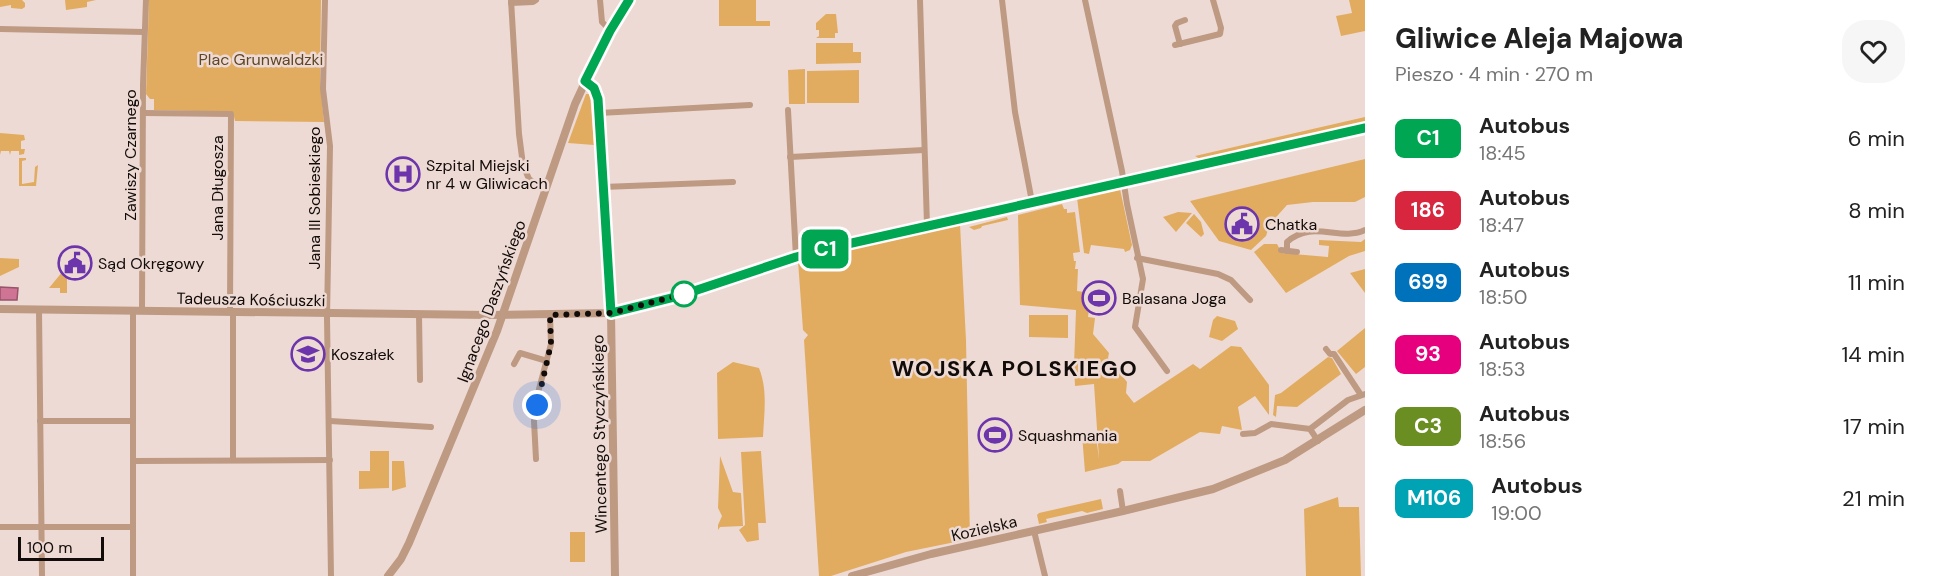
<!DOCTYPE html>
<html lang="pl">
<head>
<meta charset="utf-8">
<style>
	body { margin:0; font-family:"DM Sans",sans-serif; background:#f6f6f6; color:#222; height:100vh; display:flex; flex-direction:column; font-size:22px; white-space:nowrap }
	* { box-sizing:border-box; margin:0 }
	p { font-size:20px; color:#767676 }
	.icon { flex:none; width:33px; height:33px; fill:none; stroke:currentColor; stroke-width:2; stroke-linecap:round; stroke-linejoin:round }
	.map { position:relative; flex:1; overflow:hidden }
	.panel { display:flex; flex-direction:column; background:#fff; width:570px }
	.panel>* { flex:none }
	.badge { padding:0 12px; border-radius:9px; font-size:21px; line-height:39px }
	.scale { position:absolute; left:18px; bottom:15px; width:86px; box-sizing:border-box; padding-left:6px; border:3px solid #110b09; border-top:0; font-size:16px; line-height:21px; white-space:nowrap; color:#110b09; -webkit-text-stroke:4px #eedad4; paint-order:stroke }
	.you { position:absolute; width:30px; height:30px; margin:-15px; border:4px solid #fff; border-radius:50%; background:#1a73e8; box-shadow:0 0 0 9px #1a73e833 }
	.map>.badge { position:absolute; translate:-50% -50%; box-shadow:0 0 0 3px #fff }
	.round { display:grid; place-items:center; flex:none; width:63px; height:63px; border-radius:24px; background:#f6f6f6 }
	.head { display:flex; align-items:center; justify-content:space-between; height:102px; padding:0 30px }
	h1 { font-size:28px; font-weight:800; line-height:45px }
	ul { padding:0; list-style:none }
	li { display:flex; align-items:center; gap:18px; height:72px; padding:0 30px }
	li div { flex:1 }
	li b { display:block; font-size:22px }
	li em { font-style:normal }
	li .badge { min-width:66px; font-weight:700; text-align:center }
	main { display:flex; flex:1; min-height:0 }
	.map>svg:first-child { display:block }
</style>
</head>
<body>
<main>
<div class="map">
<svg width="1365" height="576" viewBox="0 0 1365 576">
	<rect width="100%" height="100%" fill="#eedad4"/>
	<!-- green -->
	<g fill="#e2ac60">
		<polygon points="0,0 22,0 25,3 25,7 22,9 11,8 11,5 0,7"/>
		<polygon points="65,0 96,0 87,2 87,7 66,10"/>
		<polygon points="149,0 321,0 320,81 324,122 235,121 233,112 154,110 154,99 150,99 146,94"/>
		<polygon points="719,0 756,0 756,21 770,21 770,26 719,26"/>
		<polygon points="1349,0 1365,0 1365,31 1341,36 1336,16 1352,13"/>
		<polygon points="826,14 836,14 838,33 835,33 835,38 816,38 819,36 819,30 816,30 816,23"/>
		<polygon points="816,43 853,43 853,52 861,52 861,63 816,64"/>
		<polygon points="805,69 805,104 789,104 788,70"/>
		<polygon points="859,70 859,103 807,103 807,71"/>
		<polygon points="586,94 590,94 594,145 568,143"/>
		<polygon points="1365,117 1365,122 1363,123 1200,159 1195,156"/>
		<polygon points="0,133 24,135 25,140 21,141 21,149 25,149 24,154 19,155 19,151 11,151 10,155 9,151 1,151 0,155"/>
		<polygon points="19,158 26,158 26,160 22,161 22,184 34,182 35,167 38,165 36,186 19,186"/>
		<polygon points="1365,159 1365,197 1355,202 1313,202 1287,205 1270,224 1266,236 1251,250 1219,241 1190,201"/>
		<polygon points="1120,189 1132,245 1130,250 1125,252 1124,249 1091,245 1089,254 1084,253 1077,198"/>
		<polygon points="1062,204 1064,209 1067,209 1067,213 1075,212 1080,252 1073,253 1074,261 1076,261 1075,269 1078,269 1077,291 1091,293 1088,317 1095,318 1093,334 1109,353 1108,358 1127,382 1126,393 1134,403 1193,364 1200,369 1231,346 1241,347 1269,385 1269,415 1255,396 1238,407 1242,430 1222,426 1220,434 1200,432 1150,461 1122,461 1118,464 1085,472 1082,435 1094,434 1096,436 1099,459 1094,384 1075,386 1074,365 1076,310 1020,305 1018,215"/>
		<polygon points="1178,212 1192,213 1176,232 1163,217"/>
		<polygon points="1194,214 1201,222 1204,234 1201,237 1186,223"/>
		<polygon points="1007,217 1008,220 982,226 981,228 974,230 969,227"/>
		<polygon points="960,224 966,340 970,539 906,552 831,576 819,576 804,340 808,335 803,330 798,261 917,232 918,235"/>
		<polygon points="1365,239 1365,251 1349,256 1286,293 1254,252 1264,244 1277,244 1282,253 1328,257 1329,246 1319,245 1319,240 1361,242"/>
		<polygon points="0,258 19,259 19,267 0,276"/>
		<polygon points="63,268 67,272 67,293 60,293 60,288 49,288 63,271"/>
		<polygon points="1365,269 1365,293 1350,273"/>
		<polygon points="1029,315 1068,315 1068,338 1029,337"/>
		<polygon points="1217,316 1235,321 1238,329 1222,341 1209,337 1213,320"/>
		<polygon points="1365,328 1365,367 1356,374 1337,351"/>
		<polygon points="1328,357 1332,358 1341,374 1297,407 1277,406 1276,417 1273,415 1275,395 1281,393"/>
		<path d="M733 362 759 368C768 390 764 414 763 437L718 439 717 373Z"/>
		<polygon points="370,451 389,451 389,488 359,489 359,471 370,471"/>
		<polygon points="761,451 766,523 758,523 759,540 747,542 739,530 745,525 741,452"/>
		<polygon points="720,456 733,492 741,493 743,526 720,527 718,530 718,525 722,516 718,508"/>
		<polygon points="392,461 404,461 406,487 392,491"/>
		<polygon points="1338,497 1339,507 1359,507 1361,576 1306,576 1304,509"/>
		<polygon points="1101,499 1103,509 1087,513 1082,511 1046,519 1047,522 1039,524 1037,515 1039,513"/>
		<rect x="570" y="532" width="15" height="30"/>
	</g>
	<!-- water -->
	<polygon fill="#d07495" stroke="#97546b" stroke-width="1.5" points="0,287 18,288 17,300 0,300"/>
	<g fill="none" stroke-linecap="round" stroke-linejoin="round">
		<!-- minor -->
		<g stroke="#be9a83" stroke-width="6">
			<polyline points="325,0 323,89 330,146 327,318 331,576"/>
			<polyline points="511,0 519,134 523,165 529,179 545,191"/>
			<polyline points="600,0 602,22 611,31"/>
			<polyline points="920,0 927,225"/>
			<polyline points="1002,0 1015,112 1032,202"/>
			<polyline points="1085,0 1122,171 1127,204 1143,279 1135,327 1167,371"/>
			<polyline points="511,3 533,2 536,0"/>
			<polyline points="0,29 144,32"/>
			<polyline points="1180,44 1175,26 1177,23 1185,20"/>
			<polyline points="1175,45 1220,34 1221,28 1213,0"/>
			<polyline points="788,110 796,257"/>
			<polyline points="144,113 231,114 230,312"/>
			<polyline points="599,113 750,105"/>
			<polyline points="790,157 924,150"/>
			<polyline points="603,187 733,182"/>
			<polyline points="1281,250 1297,252"/>
			<path d="M1287 251V242C1312 219 1340 242 1365 230"/>
			<polyline points="1137,258 1218,274 1231,280 1250,300"/>
			<polyline points="39,310 42,576"/>
			<polyline points="133,311 133,576"/>
			<polyline points="142,311 143,85 146,0"/>
			<polyline points="233,312 233,460"/>
			<polyline points="419,314 420,380"/>
			<polyline points="1326,349 1330,354 1334,354 1361,395"/>
			<polyline points="514,364 520,353 547,361"/>
			<polyline points="40,421 132,421"/>
			<polyline points="330,421 431,427"/>
			<polyline points="1310,429 1348,400 1365,394"/>
			<polyline points="1243,434 1255,433 1271,424 1310,429 1318,441"/>
			<polyline points="536,459 534,421 539,389 551,344 550,315"/>
			<polyline points="134,461 330,460"/>
			<polyline points="1120,491 1123,511"/>
			<polyline points="0,527 133,527"/>
			<polyline points="1034,531 1045,576"/>
		</g>
		<!-- tertiary -->
		<g stroke="#be9a83" stroke-width="8">
			<polyline points="585,81 597,92 599,113 611,313 615,576"/>
			<polyline points="0,309 488,315 611,313 679,296 796,257 834,247 1365,128"/>
			<polyline points="388,576 401,559 409,543 497,331 575,104 601,48 629,0"/>
			<polyline points="852,576 931,554 1123,511 1213,489 1285,460 1365,410"/>
		</g>
	</g>
	<g fill="none" stroke-linecap="round" stroke-linejoin="round">
		<!-- line casing -->
		<g stroke="#fff" stroke-width="14">
			<polyline id="line" points="629,0 610,31 585,81 594,88 598,99 611,313 679,296 796,257 834,247 1365,128"/>
		</g>
		<!-- line -->
		<use href="#line" stroke="#00a651" stroke-width="9"/>
		<!-- walk -->
		<polyline stroke="#110b09" stroke-width="6" stroke-dasharray="0 10.8" points="537,405 551,344 550,315 611,313 684,294"/>
	</g>
	<!-- icons -->
	<defs>
		<g id="hospital-ring" transform="scale(1.725)"><circle r="9.5" fill="#eedad4" stroke="#6c35ab" stroke-width="1.5"/><path d="M-5-5h3v3.5h4V-5h3V5h-3V1.5h-4V5h-3Z" fill="#6c35ab"/></g>
		<g id="civic-ring" transform="scale(1.725)"><circle r="9.5" fill="#eedad4" stroke="#6c35ab" stroke-width="1.5"/><path d="M-.6-6.5H3V-4.5H.6V-3L4-1V1h2V6H-6V1h2V-1L-.6-3ZM-1.2 2.5V6h2.4V2.5Z" fill="#6c35ab"/></g>
		<g id="stadium-ring" transform="scale(1.725)"><circle r="9.5" fill="#eedad4" stroke="#6c35ab" stroke-width="1.5"/><path d="M0-5a6.5 5 0 1 0 0 10a6.5 5 0 1 0 0-10ZM-3.5-1.8h7v3.6h-7Z" fill="#6c35ab"/></g>
		<g id="school-ring" transform="scale(1.725)"><circle r="9.5" fill="#eedad4" stroke="#6c35ab" stroke-width="1.5"/><path d="M0-5L7-2L0 1L-7-2ZM-4 1L0 2.5L4 1V4Q0 6-4 4Z" fill="#6c35ab"/></g>
	</defs>
	<g fill-rule="evenodd">
		<use href="#hospital-ring" x="403" y="174"/>
		<use href="#civic-ring" x="1242" y="224"/>
		<use href="#civic-ring" x="75" y="263"/>
		<use href="#stadium-ring" x="1099" y="298"/>
		<use href="#school-ring" x="308" y="354"/>
		<use href="#stadium-ring" x="995" y="435"/>
	</g>
	<!-- markers -->
	<circle fill="#fff" stroke="#00a651" stroke-width="3" cx="684" cy="294" r="12"/>
	<g text-anchor="middle" stroke-width="5" stroke-linejoin="round" paint-order="stroke">
		<!-- park labels -->
		<g font-size="16" fill="#5f4624" stroke="#eedad4">
			<text x="261" y="65">Plac Grunwaldzki</text>
		</g>
		<!-- street labels -->
		<g font-size="16" fill="#110b09" stroke="#eedad4">
			<text transform="translate(130 155) rotate(-90)" y="6">Zawiszy Czarnego</text>
			<text transform="translate(217 188) rotate(-90)" y="6">Jana Długosza</text>
			<text transform="translate(314 198) rotate(-90)" y="6">Jana III Sobieskiego</text>
			<text transform="translate(251 299) rotate(1)" y="6">Tadeusza Kościuszki</text>
			<text transform="translate(491 301) rotate(-70)" y="6">Ignacego Daszyńskiego</text>
			<text transform="translate(599 434) rotate(-91)" y="6">Wincentego Styczyńskiego</text>
			<text transform="translate(984 528) rotate(-13)" y="6">Kozielska</text>
		</g>
		<!-- poi labels -->
		<g font-size="16" fill="#110b09" stroke="#eedad4" text-anchor="start">
			<text x="426" y="171">Szpital Miejski<tspan x="426" dy="18">nr 4 w Gliwicach</tspan></text>
			<text x="1265" y="230">Chatka</text>
			<text x="98" y="269">Sąd Okręgowy</text>
			<text x="1122" y="304">Balasana Joga</text>
			<text x="331" y="360">Koszałek</text>
			<text x="1018" y="441">Squashmania</text>
		</g>
		<!-- district labels -->
		<g font-size="22" font-weight="bold" letter-spacing="1.5" fill="#110b09" stroke="#eedad4">
			<text x="1015" y="376">WOJSKA POLSKIEGO</text>
		</g>
	</g>
</svg>
<div class="scale">100 m</div>
<div class="you" style="left:537px;top:405px"></div>
<b class="badge" style="left:825px;top:249px;background:#00a651;color:#fff">C1</b>
</div>
<section class="panel">
<div class="head"><div><h1>Gliwice Aleja Majowa</h1><p>Pieszo · 4 min · 270 m</p></div><a class="round"><svg class="icon" aria-label="heart" viewBox="0 0 24 24"><path d="M12 20l-8-8c-3-5 5-10 8-4 3-6 11-1 8 4z"/></svg></a></div>
<ul>
<li><span class="badge" style="background:#00a651;color:#fff">C1</span><div><b>Autobus</b><p>18:45</p></div><em>6 min</em></li>
<li><span class="badge" style="background:#d7263d;color:#fff">186</span><div><b>Autobus</b><p>18:47</p></div><em>8 min</em></li>
<li><span class="badge" style="background:#0072bc;color:#fff">699</span><div><b>Autobus</b><p>18:50</p></div><em>11 min</em></li>
<li><span class="badge" style="background:#e6007e;color:#fff">93</span><div><b>Autobus</b><p>18:53</p></div><em>14 min</em></li>
<li><span class="badge" style="background:#6b8e23;color:#fff">C3</span><div><b>Autobus</b><p>18:56</p></div><em>17 min</em></li>
<li><span class="badge" style="background:#00a3b4;color:#fff">M106</span><div><b>Autobus</b><p>19:00</p></div><em>21 min</em></li>
</ul>
</section>
</main>
</body>
</html>
